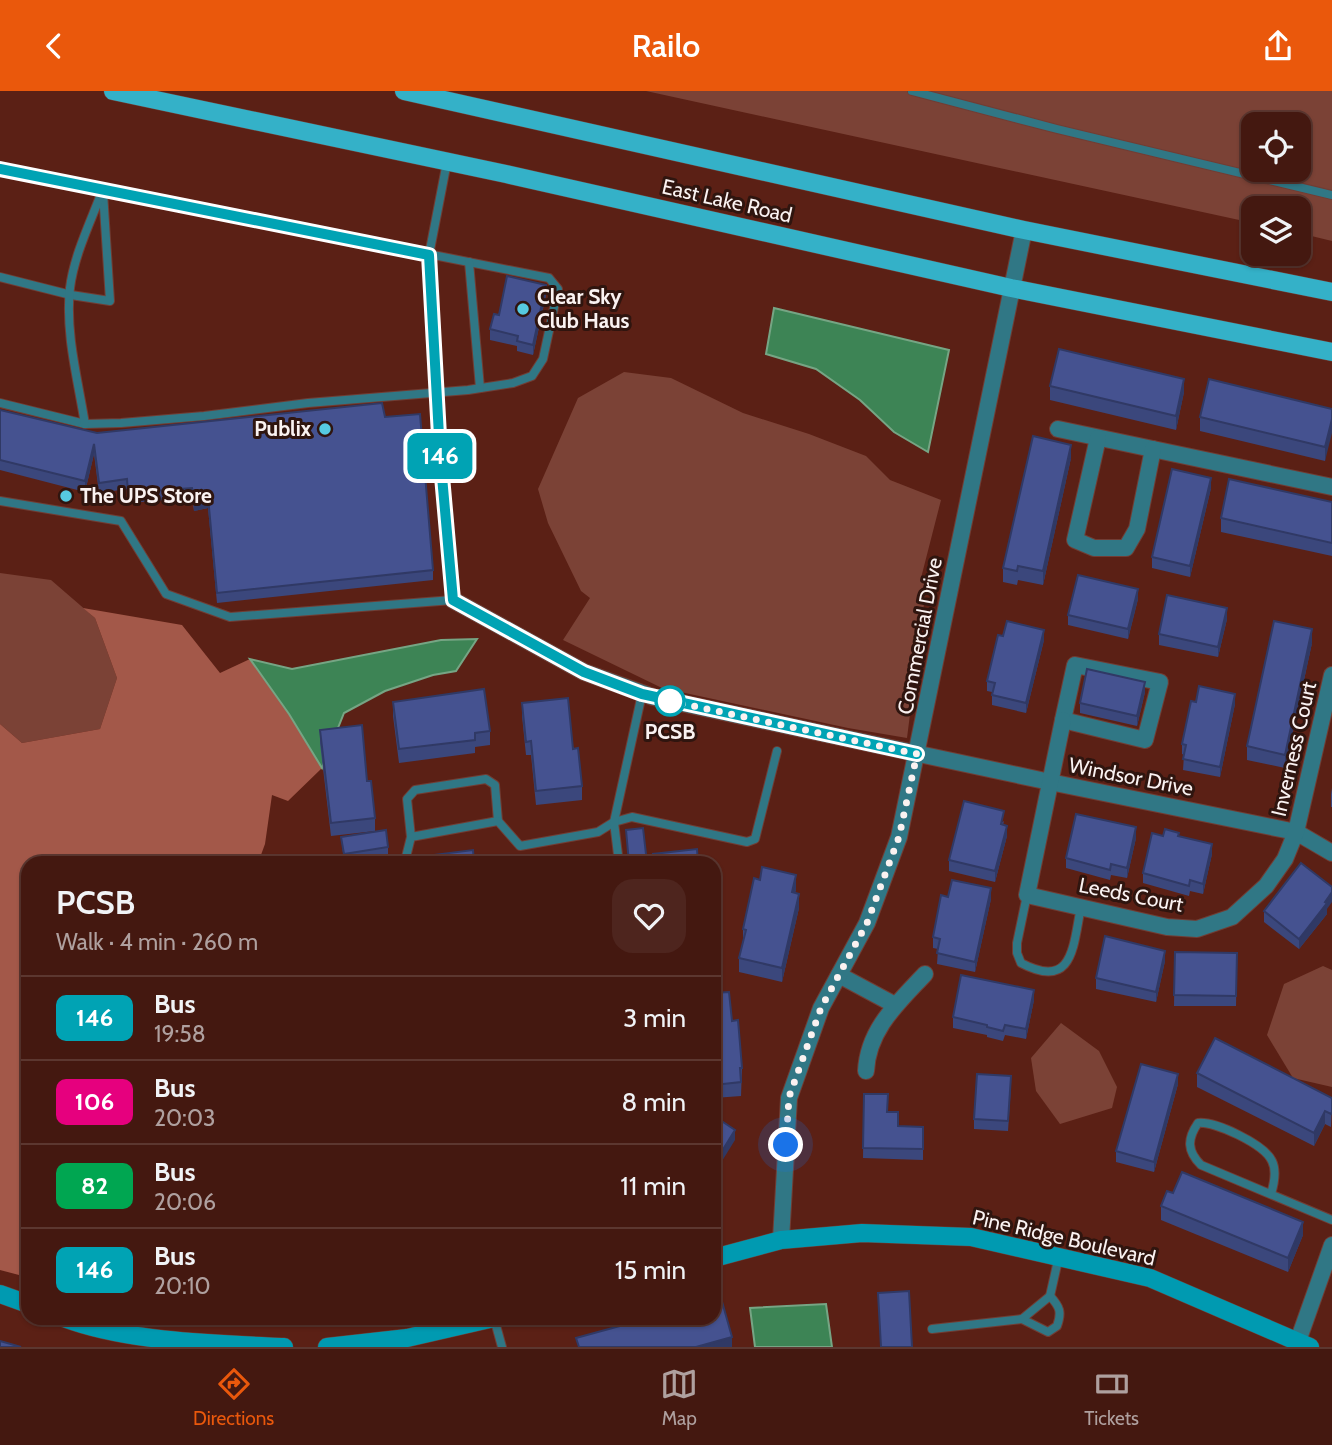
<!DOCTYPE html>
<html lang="en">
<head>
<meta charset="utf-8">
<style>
	body { margin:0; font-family:Cabin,sans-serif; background:#4e251e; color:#f1f3f6; height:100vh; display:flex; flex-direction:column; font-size:26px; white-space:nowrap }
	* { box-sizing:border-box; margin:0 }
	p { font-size:23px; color:#afa09f }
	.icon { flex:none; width:38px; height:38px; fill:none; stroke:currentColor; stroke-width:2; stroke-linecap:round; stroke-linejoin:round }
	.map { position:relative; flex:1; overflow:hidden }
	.drawer { position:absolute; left:21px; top:765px; width:700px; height:469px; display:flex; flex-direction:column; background:#441810; border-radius:21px; box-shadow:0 2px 5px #0004,0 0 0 2px #5c3730 }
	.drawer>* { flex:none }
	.badge { padding:0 14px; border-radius:10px; font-size:24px; line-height:46px }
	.buttons { position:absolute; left:1241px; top:21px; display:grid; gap:14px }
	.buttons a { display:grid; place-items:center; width:70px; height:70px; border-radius:14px; background:#441810; box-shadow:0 2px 5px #0004,0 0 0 2px #5c3730; font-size:35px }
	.you { position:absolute; width:35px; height:35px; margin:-18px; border:5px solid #fff; border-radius:50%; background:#1a73e8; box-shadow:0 0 0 10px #1a73e833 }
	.map>.badge { position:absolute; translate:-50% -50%; box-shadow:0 0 0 4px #fff }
	.round { display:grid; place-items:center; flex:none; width:74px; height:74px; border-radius:21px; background:#4e251e }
	.head { display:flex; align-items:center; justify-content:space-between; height:119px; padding:0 35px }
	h1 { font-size:33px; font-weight:600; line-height:52px }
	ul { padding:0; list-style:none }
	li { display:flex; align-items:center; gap:21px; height:84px; padding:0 35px; border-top:2px solid #5c3730 }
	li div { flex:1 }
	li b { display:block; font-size:26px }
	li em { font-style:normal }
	li .badge { min-width:77px; font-weight:700; text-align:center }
	header { display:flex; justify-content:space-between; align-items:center; height:91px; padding:0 35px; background:#ea580c; color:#fff; font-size:32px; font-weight:600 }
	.tab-bar { display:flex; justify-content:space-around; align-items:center; height:98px; border-top:2px solid #5c3730; background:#441810; font-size:19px; color:#afa09f }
	.tab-bar a { display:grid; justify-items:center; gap:4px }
	.tab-bar .selected { color:#ea580c }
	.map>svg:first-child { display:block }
</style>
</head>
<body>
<header><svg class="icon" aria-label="back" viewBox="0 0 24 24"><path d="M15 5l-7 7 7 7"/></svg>Railo<svg class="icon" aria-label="share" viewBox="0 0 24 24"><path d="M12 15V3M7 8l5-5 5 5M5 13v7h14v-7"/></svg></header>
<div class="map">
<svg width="1332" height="1256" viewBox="0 0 1332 1256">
	<rect width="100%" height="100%" fill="#5b2015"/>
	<!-- green -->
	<g fill="#7b4236" fill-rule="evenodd">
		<path d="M646 0H1332V150L1299 142 1298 117H1253V132ZM1253 33H1298V79H1253Z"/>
		<polygon points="624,281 671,287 743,322 809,343 866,365 890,389 941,409 921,487 927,489 907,647 848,637 662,597 563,549 590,507 581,500 548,432 538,398 578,307"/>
		<polygon points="0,482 51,489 95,527 117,587 100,638 22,652 0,633"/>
		<polygon points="1323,875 1332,879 1332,996 1293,987 1267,944 1284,893"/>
		<polygon points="1061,932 1099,960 1117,996 1112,1017 1060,1033 1036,1000 1031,967"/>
	</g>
	<!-- forest -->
	<polygon fill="#a35849" points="83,517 182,534 220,582 250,568 289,623 322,677 288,710 272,704 265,753 258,772 28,772 28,898 22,901 24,967 19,1184 0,1179 0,633 22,652 100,638 117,587 95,527"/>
	<!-- water -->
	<g fill="#3d8455" stroke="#76a584" stroke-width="2">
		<polygon points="774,217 949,259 928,361 894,341 860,309 816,278 766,263"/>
		<polygon points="477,548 456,580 433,584 385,600 344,622 322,677 289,623 250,568 292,578 441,549"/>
		<polygon points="826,1213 832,1256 755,1256 750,1217"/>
	</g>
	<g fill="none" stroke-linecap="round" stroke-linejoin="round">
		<!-- lane casing -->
		<g stroke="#713d34" stroke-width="10">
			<g id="lane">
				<polyline points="912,0 1057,38 1332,104"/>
				<polyline points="0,78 549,187 558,198 543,268 532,285 513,292 468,299 308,312 204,325 121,332 85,333 0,312"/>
				<polyline points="469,171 480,297"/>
				<polyline points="0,186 71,204 110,210 103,101"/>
				<path d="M85 333C78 289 65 242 70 197 74 164 91 130 103 98"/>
				<polyline points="0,410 121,430 166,503 230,526 453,509 440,363 429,164 447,71"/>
				<polyline points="411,746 407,708 415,699 486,688 495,694 498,730"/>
				<polyline points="395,772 405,770 411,746 498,730 520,755 598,741 614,731 632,726 747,751 755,748 777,660"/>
				<polyline points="619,772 614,731 642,603"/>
				<path d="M1027 804 1017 852V862L1021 872C1074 900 1073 854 1081 816"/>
				<path d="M1271 1103C1274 1093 1277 1080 1272 1070 1264 1053 1215 1030 1198 1032 1187 1048 1187 1060 1201 1074L1332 1129"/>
				<polyline points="494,1227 502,1256"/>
				<path d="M1022 1228 1048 1241 1057 1235C1062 1221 1060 1216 1050 1205"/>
				<polyline points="932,1238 1022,1228 1050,1205 1059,1165"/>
			</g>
		</g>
		<!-- street casing -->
		<g stroke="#713d34" stroke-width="18">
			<g id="street">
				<polyline points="1058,338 1332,396"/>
				<polyline points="1098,347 1075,449 1094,457 1126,457 1137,438 1153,358"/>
				<polyline points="453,509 584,581 653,606 1050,691 1296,741 1332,762"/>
				<polygon points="1075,574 1160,591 1145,649 1063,629"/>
				<polyline points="1063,629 1027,804 1167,836 1197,838 1232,826 1266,795 1285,768 1296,741 1332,584"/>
				<polyline points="839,884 895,914"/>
				<path d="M866 980C868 938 898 912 925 883"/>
				<polyline points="781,1149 789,1007 821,917 867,832 899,746 1024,139"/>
				<polyline points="1298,1250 1332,1154"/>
			</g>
		</g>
		<!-- secondary casing -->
		<g stroke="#713d34" stroke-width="19">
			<g id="secondary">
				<polyline points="714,1167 781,1149 862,1142 971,1146 1150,1187 1310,1256"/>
				<polyline points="0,1203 28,1213"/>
				<path d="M64 1227C128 1251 215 1253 284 1256"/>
				<polyline points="327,1256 407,1247 494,1227"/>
			</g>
		</g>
		<!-- primary casing -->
		<g stroke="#713d34" stroke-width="19">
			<g id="primary">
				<polyline points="113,0 506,83 1011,197 1332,261"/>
				<polyline points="404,0 1024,139 1332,201"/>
			</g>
		</g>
		<!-- lane -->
		<use href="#lane" stroke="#307785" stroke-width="8"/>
		<!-- street -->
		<use href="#street" stroke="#307785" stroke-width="16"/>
		<!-- secondary -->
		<use href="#secondary" stroke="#009ab1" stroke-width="18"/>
		<!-- primary -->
		<use href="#primary" stroke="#34b1c8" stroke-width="18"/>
	</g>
	<!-- wall -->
	<g fill="#3b477c">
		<polygon points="546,204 533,264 517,260 517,255 490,249 490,238 499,224"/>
		<polygon points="1050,295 1184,301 1176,339 1050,309"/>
		<polygon points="1332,318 1325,370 1200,340 1200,326"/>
		<polygon points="0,319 97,342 385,326 433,479 433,489 217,512 208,417 194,420 192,407 128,412 127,398 99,402 94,363 85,401 0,379"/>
		<polygon points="1071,367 1043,494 1018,489 1017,494 1003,491 1003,477"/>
		<polygon points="1211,397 1190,486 1152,477 1152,466"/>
		<polygon points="1332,411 1332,465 1221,441 1221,427"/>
		<polygon points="1138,508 1128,548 1068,534 1068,524"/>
		<polygon points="1227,528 1218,566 1159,554 1159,543"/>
		<polygon points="1044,549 1026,622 992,614 992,601 987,600 987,590"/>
		<polygon points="1312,552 1285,677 1247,669 1247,655"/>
		<polygon points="1145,601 1137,635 1080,622 1080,612"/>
		<polygon points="393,611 490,640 490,654 475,656 475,662 399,672 393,625"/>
		<polygon points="1196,611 1235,613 1220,686 1183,679 1184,664 1182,663 1182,653"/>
		<polygon points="522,612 573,658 582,695 582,709 536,714 531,664 526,664 522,625"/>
		<polygon points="320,639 367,690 375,727 375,740 331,745 320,652"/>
		<polygon points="1332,697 1332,716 1331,716 1331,703"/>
		<polygon points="1004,730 1003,734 1007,745 995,791 949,780 949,769"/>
		<polygon points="1163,745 1179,745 1212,763 1203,803 1190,800 1189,805 1143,792 1143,782"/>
		<polygon points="341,746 388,756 388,763 344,770"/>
		<polygon points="1136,747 1127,787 1111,784 1110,789 1066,777 1066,767"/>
		<polygon points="796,798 795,802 799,817 782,891 739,881 739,867 743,852 743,838"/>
		<polygon points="948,806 991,808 975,881 937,873 938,858 933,857 933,846"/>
		<polygon points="1327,818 1327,823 1299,858 1264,831 1264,820"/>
		<polygon points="1175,861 1237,862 1236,915 1174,915"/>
		<polygon points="1165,870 1156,911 1096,898 1096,887"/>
		<polygon points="714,902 732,930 742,977 741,1005 714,1007"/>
		<polygon points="1034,909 1026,948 1005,944 1003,950 987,946 987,944 953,937 953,926"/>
		<polygon points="28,922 28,953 23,952 23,942"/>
		<polygon points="1197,982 1332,1007 1331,1036 1325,1033 1314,1055 1197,996"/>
		<polygon points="1178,993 1154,1081 1116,1071 1116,1060"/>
		<polygon points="1011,995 1008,1040 974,1038 974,1028"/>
		<polygon points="864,1003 887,1021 898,1035 923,1036 923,1069 863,1067"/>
		<polygon points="1161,1115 1303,1144 1288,1181 1161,1129"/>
	</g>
	<!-- shaded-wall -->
	<g fill="#303965">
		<polygon points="546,194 546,204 533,264 533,254"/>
		<polygon points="1184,288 1184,301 1176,339 1176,325"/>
		<polygon points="1332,328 1332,342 1325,370 1325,356"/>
		<polygon points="94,353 94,363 85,401 85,390"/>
		<polygon points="1071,354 1071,367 1043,494 1043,480"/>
		<polygon points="1211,387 1211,397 1190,486 1190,475"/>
		<polygon points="208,406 208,417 194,420 194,409"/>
		<polygon points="1138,498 1138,508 1128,548 1128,538"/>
		<polygon points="1227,517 1227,528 1218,566 1218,556"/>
		<polygon points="1312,538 1312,552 1285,677 1285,664"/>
		<polygon points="1044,539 1044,549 1026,622 1026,612"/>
		<polygon points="1145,591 1145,601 1137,635 1137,625"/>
		<polygon points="1235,603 1235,613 1220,686 1220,676"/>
		<polygon points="1007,735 1007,745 995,791 995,780"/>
		<polygon points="1136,736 1136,747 1127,787 1127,777"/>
		<polygon points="1212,753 1212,763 1203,803 1203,793"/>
		<polygon points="796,784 796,798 792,815 792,801"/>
		<polygon points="991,797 991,808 975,881 975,871"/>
		<polygon points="1332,801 1332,811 1327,818 1327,823 1299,858 1299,848"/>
		<polygon points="799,803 799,817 782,891 782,877"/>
		<polygon points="1165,860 1165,870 1156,911 1156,901"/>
		<polygon points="1034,899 1034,909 1026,948 1026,938"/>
		<polygon points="1178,983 1178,993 1154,1081 1154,1071"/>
		<polygon points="1325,1020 1325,1033 1314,1055 1314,1042"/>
		<polygon points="735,1039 735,1049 714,1083 714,1073"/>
		<polygon points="1303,1131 1303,1144 1288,1181 1288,1167"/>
		<polygon points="732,1246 732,1256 696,1256"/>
	</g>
	<!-- building -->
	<g fill="#455290" stroke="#303965" stroke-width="2">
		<polygon points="507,185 546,194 533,254 517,250 518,245 490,238 494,223 499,224"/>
		<polygon points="1059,258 1184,288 1176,325 1050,295"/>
		<polygon points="1209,288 1332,318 1332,328 1325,356 1200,326"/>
		<polygon points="382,312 385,326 420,323 433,479 217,502 208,406 194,409 192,397 128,402 127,388 99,392 94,353 85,390 0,369 0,319 97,342"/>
		<polygon points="1033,345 1071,354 1043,480 1018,475 1017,480 1003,477"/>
		<polygon points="1172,378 1211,387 1190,475 1152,466"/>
		<polygon points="1229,388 1332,411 1332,452 1221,427"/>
		<polygon points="1078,484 1138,498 1128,538 1068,524"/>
		<polygon points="1167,504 1227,517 1218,556 1159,543"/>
		<polygon points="1007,530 1044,539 1026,612 992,604 995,592 987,590 998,544 1003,545"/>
		<polygon points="1274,530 1312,538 1285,664 1247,655"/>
		<polygon points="1087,578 1145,591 1137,625 1080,612"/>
		<polygon points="1199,595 1235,603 1220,676 1183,668 1186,654 1182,653 1191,610 1196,611"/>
		<polygon points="484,598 490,640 475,642 475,649 399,658 393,611"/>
		<polygon points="568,607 573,658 578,657 582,695 536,700 531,650 526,651 522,612"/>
		<polygon points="362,634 367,690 371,690 375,727 331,732 320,639"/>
		<polygon points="964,710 1004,720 1001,733 1007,735 995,780 949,769"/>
		<polygon points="1076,723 1136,736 1127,777 1111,773 1110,779 1066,767"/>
		<polygon points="643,737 647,772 629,772 626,739"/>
		<polygon points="1165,738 1179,742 1178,745 1212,753 1203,793 1190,789 1189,795 1143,782 1152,742 1163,745"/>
		<polygon points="386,739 388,756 344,763 341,746"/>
		<polygon points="697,758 698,772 654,772 653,763"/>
		<polygon points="473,759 474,772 434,772 433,764"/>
		<polygon points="1301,772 1332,796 1332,801 1325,811 1327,812 1299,848 1264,820"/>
		<polygon points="762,776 796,784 792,801 799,803 782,877 739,867 746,839 743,838 754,787 760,789"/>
		<polygon points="952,789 991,797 975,871 937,862 940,848 933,846 941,804 948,806"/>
		<polygon points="1105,845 1165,860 1156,901 1096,887"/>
		<polygon points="1175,861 1237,862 1236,905 1174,904"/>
		<polygon points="961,884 1034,899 1026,938 1005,934 1003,940 987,936 987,934 953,926"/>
		<polygon points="729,901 732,930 738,929 742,977 740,977 741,991 714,994 714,902"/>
		<polygon points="28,922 28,943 23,942"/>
		<polygon points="1215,947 1332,1007 1332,1021 1331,1023 1325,1020 1314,1042 1197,982"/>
		<polygon points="1141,973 1178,983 1154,1071 1116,1060"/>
		<polygon points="977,983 1011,985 1008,1030 974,1028"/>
		<polygon points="864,1003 888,1003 887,1021 898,1021 898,1035 923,1036 923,1058 863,1057"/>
		<polygon points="714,1025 735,1039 714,1073"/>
		<polygon points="1182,1081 1303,1131 1288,1167 1161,1115 1167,1100 1173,1102"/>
		<polygon points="909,1200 912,1256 881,1256 878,1202"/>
		<polygon points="721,1207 732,1246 696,1256 579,1256 576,1247 649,1227 714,1227 714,1209"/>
		<polygon points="0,1250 21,1256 0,1256"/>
	</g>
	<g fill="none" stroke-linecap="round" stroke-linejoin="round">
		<!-- line casing -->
		<g stroke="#fff" stroke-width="16">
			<polyline id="line" points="0,78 429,164 440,363 453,509 584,581 642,603 917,663"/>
		</g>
		<!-- line -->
		<use href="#line" stroke="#00a3b4" stroke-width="10"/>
		<!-- walk -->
		<polyline stroke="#faf2f1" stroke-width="7" stroke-dasharray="0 12.6" points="670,610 917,663 899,746 867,832 821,917 789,1006 786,1054"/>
	</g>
	<!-- markers -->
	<g fill="#56c9e0" stroke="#2f150f" stroke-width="2.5">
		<circle cx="523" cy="218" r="7"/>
		<circle cx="325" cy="338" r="7"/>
		<circle cx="66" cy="405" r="7"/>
	</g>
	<circle fill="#fff" stroke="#00a3b4" stroke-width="3.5" cx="670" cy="610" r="14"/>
	<g text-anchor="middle" stroke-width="6" stroke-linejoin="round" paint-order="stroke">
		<!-- street labels -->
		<g font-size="21" fill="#faf2f1" stroke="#2f150f">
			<text transform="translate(727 110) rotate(13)" y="7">East Lake Road</text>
			<text transform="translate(920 545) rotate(-79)" y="7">Commercial Drive</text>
			<text transform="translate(1294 658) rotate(-77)" y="7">Inverness Court</text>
			<text transform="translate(1131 686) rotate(11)" y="7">Windsor Drive</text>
			<text transform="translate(1131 804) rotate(11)" y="7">Leeds Court</text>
			<text transform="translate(1064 1147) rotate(13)" y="7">Pine Ridge Boulevard</text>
		</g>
		<!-- poi labels -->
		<g font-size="21" font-weight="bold" fill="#faf2f1" stroke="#2f150f" text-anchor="start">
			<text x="537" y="213">Clear Sky<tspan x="537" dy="24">Club Haus</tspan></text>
			<text x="311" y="345" text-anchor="end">Publix</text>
			<text x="80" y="412">The UPS Store</text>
		</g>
		<!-- stop labels -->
		<g font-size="21" font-weight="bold" fill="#faf2f1" stroke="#2f150f">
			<text x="670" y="648">PCSB</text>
		</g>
	</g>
</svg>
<div class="buttons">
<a><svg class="icon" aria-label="locate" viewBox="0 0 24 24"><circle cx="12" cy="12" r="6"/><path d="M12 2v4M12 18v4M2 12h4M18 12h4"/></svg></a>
<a><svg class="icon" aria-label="layers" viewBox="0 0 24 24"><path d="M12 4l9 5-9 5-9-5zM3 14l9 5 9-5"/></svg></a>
</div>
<div class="you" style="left:786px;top:1054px"></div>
<b class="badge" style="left:440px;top:365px;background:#00a3b4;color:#fff">146</b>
<section class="drawer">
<div class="head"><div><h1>PCSB</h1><p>Walk · 4 min · 260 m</p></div><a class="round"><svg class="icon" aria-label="heart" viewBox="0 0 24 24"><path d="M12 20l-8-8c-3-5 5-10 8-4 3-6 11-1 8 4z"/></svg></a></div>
<ul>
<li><span class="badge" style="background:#00a3b4;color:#fff">146</span><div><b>Bus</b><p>19:58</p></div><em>3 min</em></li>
<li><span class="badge" style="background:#e6007e;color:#fff">106</span><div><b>Bus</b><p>20:03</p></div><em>8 min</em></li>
<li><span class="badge" style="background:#00a651;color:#fff">82</span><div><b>Bus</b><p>20:06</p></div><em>11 min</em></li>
<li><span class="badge" style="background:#00a3b4;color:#fff">146</span><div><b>Bus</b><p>20:10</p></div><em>15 min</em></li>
</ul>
</section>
</div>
<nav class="tab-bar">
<a class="selected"><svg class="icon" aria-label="directions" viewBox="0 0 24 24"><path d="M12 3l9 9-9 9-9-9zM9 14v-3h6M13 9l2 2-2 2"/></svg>Directions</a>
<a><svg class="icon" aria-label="map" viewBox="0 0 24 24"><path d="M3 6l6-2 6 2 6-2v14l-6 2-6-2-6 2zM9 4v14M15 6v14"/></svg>Map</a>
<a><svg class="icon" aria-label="tickets" viewBox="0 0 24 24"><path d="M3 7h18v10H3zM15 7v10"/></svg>Tickets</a>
</nav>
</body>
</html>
